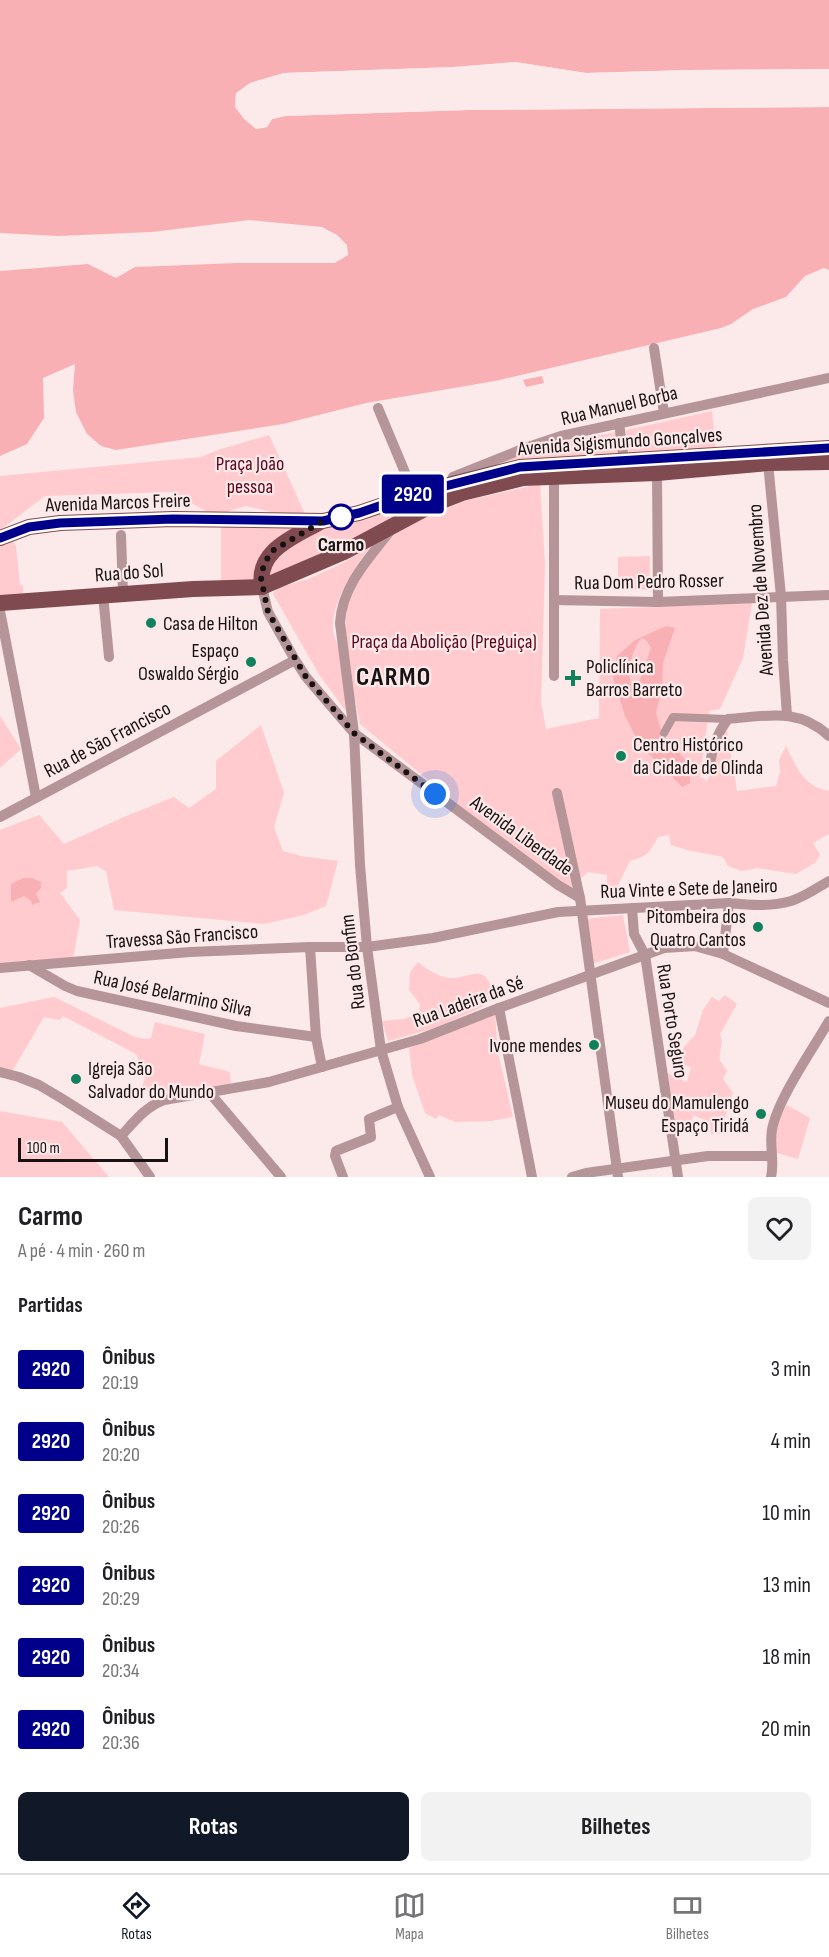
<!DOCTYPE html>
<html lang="pt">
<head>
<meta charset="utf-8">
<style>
	body { margin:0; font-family:"Sofia Sans Condensed",sans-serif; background:#f2f2f2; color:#202124; height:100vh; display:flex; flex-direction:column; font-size:22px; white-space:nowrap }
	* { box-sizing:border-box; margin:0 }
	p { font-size:20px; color:#757577 }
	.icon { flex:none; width:33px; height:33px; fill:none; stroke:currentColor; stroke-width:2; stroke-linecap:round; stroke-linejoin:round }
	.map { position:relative; height:1177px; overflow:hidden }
	.drawer { display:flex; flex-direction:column; background:#fff; flex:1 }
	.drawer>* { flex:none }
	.badge { padding:0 12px; border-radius:4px; font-size:21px; line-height:39px }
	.scale { position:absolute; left:18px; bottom:15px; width:150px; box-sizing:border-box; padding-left:6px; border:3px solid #181212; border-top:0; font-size:16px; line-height:21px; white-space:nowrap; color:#181212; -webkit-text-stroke:4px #fce9ea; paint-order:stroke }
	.you { position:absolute; width:30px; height:30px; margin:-15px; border:4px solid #fff; border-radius:50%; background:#1a73e8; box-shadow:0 0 0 9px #1a73e833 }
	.map>.badge { position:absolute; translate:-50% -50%; box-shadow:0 0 0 3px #fff }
	h2 { padding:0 18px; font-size:22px; line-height:54px }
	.round { display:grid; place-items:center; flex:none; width:63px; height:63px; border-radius:9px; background:#f2f2f2 }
	.headline { display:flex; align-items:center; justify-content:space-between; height:102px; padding:0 18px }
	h1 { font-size:28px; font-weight:700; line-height:45px }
	.primary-button { display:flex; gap:12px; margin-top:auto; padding:12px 18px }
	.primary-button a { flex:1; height:69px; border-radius:9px; background:#111827; color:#fff; font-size:24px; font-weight:700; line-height:69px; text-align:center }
	.primary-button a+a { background:#f2f2f2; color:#202124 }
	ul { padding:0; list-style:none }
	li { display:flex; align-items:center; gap:18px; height:72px; padding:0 18px }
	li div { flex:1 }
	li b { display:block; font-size:22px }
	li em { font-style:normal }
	li .badge { min-width:66px; font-weight:700; text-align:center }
	.tabs { display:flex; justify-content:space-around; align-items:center; height:84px; border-top:2px solid #e0e0e0; background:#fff; font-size:16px; color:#757577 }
	.tabs a { display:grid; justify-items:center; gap:3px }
	.tabs .active { color:#111827 }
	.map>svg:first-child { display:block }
</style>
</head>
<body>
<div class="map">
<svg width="829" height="1177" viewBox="0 0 829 1177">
	<rect width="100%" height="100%" fill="#fce9ea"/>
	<!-- green -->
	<g fill="#ffcbce">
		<polygon points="712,411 716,452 629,454 626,430"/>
		<polygon points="618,432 621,458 503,468 500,461 555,443"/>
		<polygon points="269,435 305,514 276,513 246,506 226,512 207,512 173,492 45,496 0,530 0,476 201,457 221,449"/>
		<path d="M540 484 545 564 541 702 546 729 599 718 600 609 752 603 743 658 720 709 709 711 700 777 705 779 706 782 712 773 717 746 727 730 737 791 776 786 780 772 779 760 786 746C797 768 803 786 829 791V834L813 843 820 855 815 863 796 874 758 868 742 871 728 866 723 857 687 850 671 845 669 835 658 837C649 853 648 856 630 861L619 883 615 901 607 898V875L588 872 570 888 455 802 360 724 344 646 347 608 362 571 401 527 465 501Z"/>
		<path d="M393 508 395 516C373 543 332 590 333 628 333 637 339 645 340 654 344 672 345 691 347 709L345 710 320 676 273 594 278 588 308 579 345 562 367 548 306 577 289 583 221 582V525Z"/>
		<polygon points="13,542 16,546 20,585 23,586 23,593 0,597 0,546"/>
		<polygon points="650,556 649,590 618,589 618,557"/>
		<polygon points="0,716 21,749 0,768"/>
		<polygon points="261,725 284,793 274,827 283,851 301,856 338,861 326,906 304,915 264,924 114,910 106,871 97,866 67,871 67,888 60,893 80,920 73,959 0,966 0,830 39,815 64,844 131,814 174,797 189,808 216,789 216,761"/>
		<polygon points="623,915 630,952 592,964 585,919"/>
		<path d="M418 962C428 970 439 978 453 978 464 978 481 967 488 980 492 987 493 991 493 999L480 1008 438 1027 388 1041 382 1021 403 1019 419 1014 420 1004 409 990 410 972Z"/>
		<path d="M725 995 737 1004 720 1034 722 1041 719 1059 727 1071 723 1079 733 1093C726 1106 726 1120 721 1134H711L710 1122 693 1115 692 1121 686 1128H680L676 1136 667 1073 687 1082 691 1067 678 1064 684 1047 695 1035 703 1010 712 997 719 1001Z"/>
		<polygon points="54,997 135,1037 145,1039 151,1038 155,1022 205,1034 199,1064 230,1072 231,1087 157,1095 141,1090 145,1078 138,1074 138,1057 136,1054 63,1016 60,1020 44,1017 11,1073 0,1070 0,1008"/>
		<polygon points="495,1014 498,1053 513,1117 491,1121 455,1122 439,1115 436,1119 425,1113 412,1075 409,1048"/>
		<polygon points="787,1105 810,1118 798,1159 774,1152 778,1120"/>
		<polygon points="0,1111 62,1122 109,1177 0,1177"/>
	</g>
	<!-- water -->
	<g fill="#f9b0b5" fill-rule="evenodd">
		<polygon points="0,0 829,0 829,69 689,70 586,73 515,62 454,67 284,73 250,83 236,94 235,107 256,129 267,127 272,119 285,116 468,110 829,107 829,270 824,268 805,276 786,297 753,309 731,324 721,328 495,381 366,403 283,424 116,450 101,446 87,434 76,412 73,390 75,364 43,378 44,418 27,444 0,456 0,271 88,264 116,278 135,267 237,263 335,263 348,255 347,245 337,235 322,227 249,220 152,232 58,236 0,233"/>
		<polygon points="542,376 544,383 526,387 523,380"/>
		<path d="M666 626 675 628 663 663 662 688 656 713 662 734 690 765V783L682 787 640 745 625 716 613 678 617 656 635 640ZM642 638 647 641 651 648 637 688 634 689C624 678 632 647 642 638Z"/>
		<polygon points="23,878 32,878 41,882 41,888 36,894 40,902 32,905 31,901 24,896 11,902 11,884"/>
	</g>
	<!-- pier -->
	<polygon fill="#fce9ea" points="515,62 586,73 689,70 829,69 829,72 690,73 586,76 515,65 455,70 284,76 251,86 239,95 238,106 246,117 257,126 265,124 270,117 285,113 468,107 829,104 829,107 468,110 285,116 272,119 267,127 256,129 244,119 235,107 236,93 250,83 284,73 454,67"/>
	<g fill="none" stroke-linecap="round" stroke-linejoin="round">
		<!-- pedestrian -->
		<polyline stroke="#b59597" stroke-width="8" points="664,733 673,717 728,719"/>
		<!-- minor -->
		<g stroke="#b59597" stroke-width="10">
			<polyline points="654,348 664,413"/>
			<polyline points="378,408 414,494"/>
			<polyline points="619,423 624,460"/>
			<polyline points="768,463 781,596 783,660 787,715"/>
			<polyline points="657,473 658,602"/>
			<polyline points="453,477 525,448 561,436 829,378"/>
			<polyline points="554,477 554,676"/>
			<path d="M391 530C369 558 342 586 340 623L354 733 360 865 367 947 381 1050 398 1107 430 1177"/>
			<polyline points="121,535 123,594"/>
			<polyline points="262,587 268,612 295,660 306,677 354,733 558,885 580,898"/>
			<polyline points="103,595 109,657"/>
			<polyline points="554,600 658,602 829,595"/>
			<polyline points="0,611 36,797"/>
			<path d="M710 765C712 747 717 734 728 719 767 716 798 707 829 736"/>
			<polyline points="557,793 580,898 618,1177"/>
			<polyline points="0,817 295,660"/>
			<polyline points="632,908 634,934 645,955 678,1177"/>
			<polyline points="310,947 316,1037 322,1067"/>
			<polyline points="723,954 729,903"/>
			<polyline points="29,965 65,986 77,991 236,1026 316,1037"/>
			<path d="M0 968 190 952 310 947H367L433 938 558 912 729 903C749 905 771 907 791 901 804 897 817 888 829 881"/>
			<polyline points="499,1008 532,1177"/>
			<polyline points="0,1072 19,1077 39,1085 61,1098 121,1136 150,1177"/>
			<polyline points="209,1092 281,1177"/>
			<path d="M121 1136C134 1122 145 1107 164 1100L269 1082 420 1039 499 1008 664 948 695 946 723 954 829 1003"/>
			<polyline points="343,1177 335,1156 336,1151 371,1137 369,1119 398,1107"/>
			<polyline points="572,1177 586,1173 708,1156 772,1156"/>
			<path d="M771 1177C775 1161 769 1145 772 1130 777 1100 813 1049 829 1021"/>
		</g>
		<!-- primary -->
		<g stroke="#804b50" stroke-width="16">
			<polyline points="0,538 29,527 60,523 173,519 323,521 359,513 424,491 520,467 829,448"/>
			<path d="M262 587C256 550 294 537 320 522"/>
			<polyline points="0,603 193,589 262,587 344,552 434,504 462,493 523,478 657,473 768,463 829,462"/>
		</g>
	</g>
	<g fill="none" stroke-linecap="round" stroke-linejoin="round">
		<!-- line casing -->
		<g stroke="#fff" stroke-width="14">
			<polyline id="line" points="0,538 29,527 60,523 173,519 323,521 359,513 414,494 520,467 829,448"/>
		</g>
		<!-- line -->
		<use href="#line" stroke="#00008b" stroke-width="9"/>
		<!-- walk -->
		<polyline stroke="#181212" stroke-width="6" stroke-dasharray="0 10.8" points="341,517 323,521 272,551 264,564 261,578 268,612 306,677 354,733 435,794"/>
	</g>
	<!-- markers -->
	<circle fill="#fff" stroke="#00008b" stroke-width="3" cx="341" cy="517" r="12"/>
	<g fill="#11805c" stroke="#fce9ea" stroke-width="2">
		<circle cx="151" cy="623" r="6"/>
		<circle cx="251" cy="662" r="6"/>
		<path d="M570 669h6v6h6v6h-6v6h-6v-6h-6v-6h6z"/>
		<circle cx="621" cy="756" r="6"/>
		<circle cx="758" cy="927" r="6"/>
		<circle cx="594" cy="1045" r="6"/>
		<circle cx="76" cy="1079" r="6"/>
		<circle cx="761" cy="1114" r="6"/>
	</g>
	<g text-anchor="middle" stroke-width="4.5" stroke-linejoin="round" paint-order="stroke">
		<!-- street labels -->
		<g font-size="20" fill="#181212" stroke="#fce9ea">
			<text transform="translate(619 405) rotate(-13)" y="7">Rua Manuel Borba</text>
			<text transform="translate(620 441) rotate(-4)" y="7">Avenida Sigismundo Gonçalves</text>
			<text transform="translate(118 502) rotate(-2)" y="7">Avenida Marcos Freire</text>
			<text transform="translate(129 572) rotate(-4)" y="7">Rua do Sol</text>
			<text transform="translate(649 581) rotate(-1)" y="7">Rua Dom Pedro Rosser</text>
			<text transform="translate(760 590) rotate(-94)" y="7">Avenida Dez de Novembro</text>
			<text transform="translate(107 739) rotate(-28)" y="7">Rua de São Francisco</text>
			<text transform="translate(522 835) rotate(36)" y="7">Avenida Liberdade</text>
			<text transform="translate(689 888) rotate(-2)" y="7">Rua Vinte e Sete de Janeiro</text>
			<text transform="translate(182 936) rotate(-4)" y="7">Travessa São Francisco</text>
			<text transform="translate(352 962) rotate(-97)" y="7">Rua do Bonfim</text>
			<text transform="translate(173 993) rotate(12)" y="7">Rua José Belarmino Silva</text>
			<text transform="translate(468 1001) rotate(-20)" y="7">Rua Ladeira da Sé</text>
			<text transform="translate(673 1021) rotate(81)" y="7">Rua Porto Seguro</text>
		</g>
		<!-- park labels -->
		<g font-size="20" fill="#5c061c" stroke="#fce9ea">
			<text x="250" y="470">Praça João<tspan x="250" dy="23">pessoa</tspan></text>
			<text x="444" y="648">Praça da Abolição (Preguiça)</text>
		</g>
		<!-- stop labels -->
		<g font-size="20" font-weight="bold" fill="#181212" stroke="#fce9ea">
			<text x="341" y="551">Carmo</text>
		</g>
		<!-- poi labels -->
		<g font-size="20" fill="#181212" stroke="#fce9ea" text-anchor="start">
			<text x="163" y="630">Casa de Hilton</text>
			<text x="239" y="657" text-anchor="end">Espaço<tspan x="239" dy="23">Oswaldo Sérgio</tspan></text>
			<text x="586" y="673">Policlínica<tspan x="586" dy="23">Barros Barreto</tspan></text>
			<text x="633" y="751">Centro Histórico<tspan x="633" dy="23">da Cidade de Olinda</tspan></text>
			<text x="746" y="923" text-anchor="end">Pitombeira dos<tspan x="746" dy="23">Quatro Cantos</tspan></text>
			<text x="582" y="1052" text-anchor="end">Ivone mendes</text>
			<text x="88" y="1075">Igreja São<tspan x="88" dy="23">Salvador do Mundo</tspan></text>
			<text x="749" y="1109" text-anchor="end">Museu do Mamulengo<tspan x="749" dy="23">Espaço Tiridá</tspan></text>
		</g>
		<!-- district labels -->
		<g font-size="26" font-weight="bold" letter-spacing="1.5" fill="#181212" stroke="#fce9ea">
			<text x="394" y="685">CARMO</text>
		</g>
	</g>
</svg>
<div class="scale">100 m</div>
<div class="you" style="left:435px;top:794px"></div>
<b class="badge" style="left:413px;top:494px;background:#00008b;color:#fff">2920</b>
</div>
<section class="drawer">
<div class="headline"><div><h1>Carmo</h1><p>A pé · 4 min · 260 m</p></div><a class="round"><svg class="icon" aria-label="heart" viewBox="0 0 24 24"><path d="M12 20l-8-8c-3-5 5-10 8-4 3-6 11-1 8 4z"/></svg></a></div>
<h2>Partidas</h2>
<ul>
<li><span class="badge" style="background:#00008b;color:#fff">2920</span><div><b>Ônibus</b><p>20:19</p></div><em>3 min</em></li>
<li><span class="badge" style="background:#00008b;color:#fff">2920</span><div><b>Ônibus</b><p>20:20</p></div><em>4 min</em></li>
<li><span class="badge" style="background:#00008b;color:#fff">2920</span><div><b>Ônibus</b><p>20:26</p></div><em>10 min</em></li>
<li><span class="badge" style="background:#00008b;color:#fff">2920</span><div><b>Ônibus</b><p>20:29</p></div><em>13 min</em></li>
<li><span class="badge" style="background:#00008b;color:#fff">2920</span><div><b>Ônibus</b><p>20:34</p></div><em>18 min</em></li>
<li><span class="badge" style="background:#00008b;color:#fff">2920</span><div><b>Ônibus</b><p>20:36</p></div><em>20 min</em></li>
</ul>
<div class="primary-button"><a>Rotas</a><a>Bilhetes</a></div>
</section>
<nav class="tabs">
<a class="active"><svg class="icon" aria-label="directions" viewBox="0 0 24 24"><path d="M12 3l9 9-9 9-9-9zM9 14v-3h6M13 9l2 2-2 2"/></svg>Rotas</a>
<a><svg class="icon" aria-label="map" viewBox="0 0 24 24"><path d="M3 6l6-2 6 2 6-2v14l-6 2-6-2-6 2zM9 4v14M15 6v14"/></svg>Mapa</a>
<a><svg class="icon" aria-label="tickets" viewBox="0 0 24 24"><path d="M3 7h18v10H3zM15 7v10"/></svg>Bilhetes</a>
</nav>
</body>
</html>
